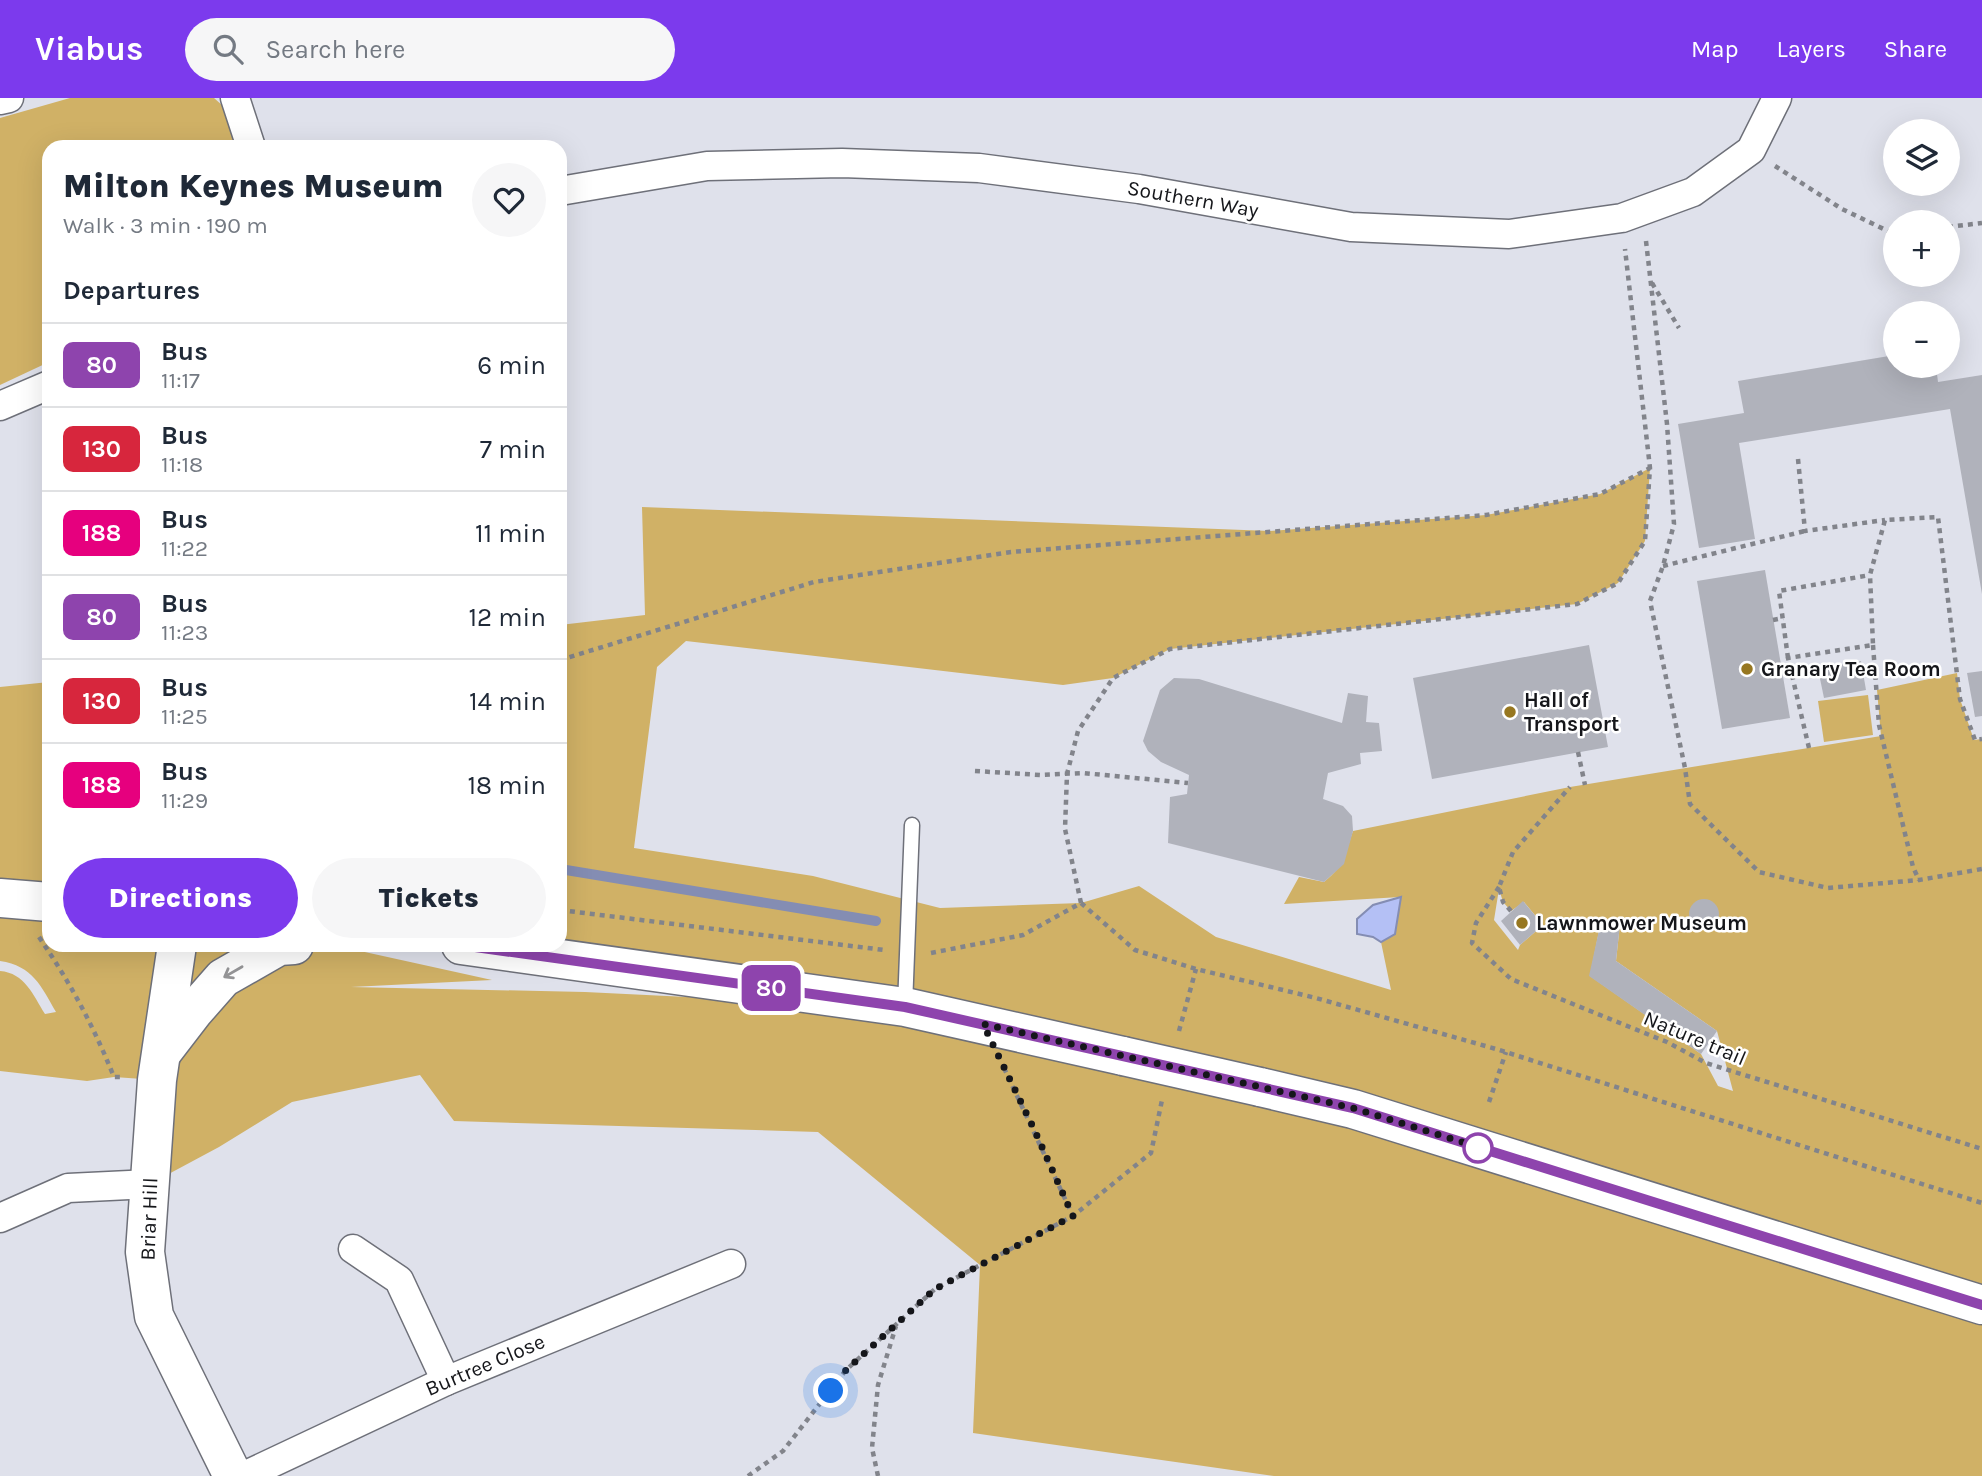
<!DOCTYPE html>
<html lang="en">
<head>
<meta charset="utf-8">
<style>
	body { margin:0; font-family:Karla,sans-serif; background:#f6f6f7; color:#1f2937; height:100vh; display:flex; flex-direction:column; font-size:26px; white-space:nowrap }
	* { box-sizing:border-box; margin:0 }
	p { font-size:23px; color:#747a83 }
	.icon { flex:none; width:38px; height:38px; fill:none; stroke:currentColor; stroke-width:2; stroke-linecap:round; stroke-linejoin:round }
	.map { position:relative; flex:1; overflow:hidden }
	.details { position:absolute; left:42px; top:42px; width:525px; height:812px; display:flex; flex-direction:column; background:#fff; border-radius:21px; box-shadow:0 7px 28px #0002 }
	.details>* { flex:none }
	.badge { padding:0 14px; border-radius:10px; font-size:24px; line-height:46px }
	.controls { position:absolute; left:1883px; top:21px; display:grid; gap:14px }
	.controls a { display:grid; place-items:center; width:77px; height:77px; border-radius:50%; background:#fff; box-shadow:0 7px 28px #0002; font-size:35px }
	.you { position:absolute; width:35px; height:35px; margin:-18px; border:5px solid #fff; border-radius:50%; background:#1a73e8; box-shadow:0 0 0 10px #1a73e833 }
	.map>.badge { position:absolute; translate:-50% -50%; box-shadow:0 0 0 4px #fff }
	h2 { padding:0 21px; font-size:26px; line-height:63px }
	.round { display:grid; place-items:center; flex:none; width:74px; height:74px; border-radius:37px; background:#f6f6f7 }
	.head { display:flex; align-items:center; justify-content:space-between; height:119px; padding:0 21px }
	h1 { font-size:33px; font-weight:800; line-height:52px }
	.primary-button { display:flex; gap:14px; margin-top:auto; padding:14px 21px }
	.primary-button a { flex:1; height:80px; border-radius:42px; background:#7c3aed; color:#fff; font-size:28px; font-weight:800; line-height:80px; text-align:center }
	.primary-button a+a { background:#f6f6f7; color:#1f2937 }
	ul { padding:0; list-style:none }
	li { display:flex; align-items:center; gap:21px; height:84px; padding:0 21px; border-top:2px solid #e0e1e3 }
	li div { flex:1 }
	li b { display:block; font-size:26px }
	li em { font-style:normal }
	li .badge { min-width:77px; font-weight:700; text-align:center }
	header { display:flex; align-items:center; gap:42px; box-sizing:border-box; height:98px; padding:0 35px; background:#7c3aed; color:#fff }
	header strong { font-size:33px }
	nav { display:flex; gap:38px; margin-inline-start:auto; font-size:24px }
	.search { width:490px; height:63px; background:#f6f6f7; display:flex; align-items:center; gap:18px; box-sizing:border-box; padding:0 24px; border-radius:38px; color:#747a83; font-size:26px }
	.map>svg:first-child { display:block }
</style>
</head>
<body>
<header>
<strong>Viabus</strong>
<div class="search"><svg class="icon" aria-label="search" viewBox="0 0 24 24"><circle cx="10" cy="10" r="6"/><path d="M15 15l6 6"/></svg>Search here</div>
<nav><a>Map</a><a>Layers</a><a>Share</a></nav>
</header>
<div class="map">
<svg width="1982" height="1378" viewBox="0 0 1982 1378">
	<rect width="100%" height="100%" fill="#dfe1eb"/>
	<!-- green -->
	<g fill="#d0b166" fill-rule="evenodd">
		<polygon points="70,0 214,0 223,8 235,49 49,49 49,264 0,287 0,20"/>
		<path d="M1650 370 1645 443 1618 485 1577 506 1170 551 1113 580 1063 587 686 543 657 569 634 750 813 778 940 810 1081 805 1139 788 1216 839 1391 892 1381 844 1395 836 1400 799 1284 806 1299 779 1324 784C1346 766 1344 758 1353 733L1570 689 1881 638 1877 592 1957 575 1960 601 1974 642 1982 641V1378H1274L973 1335 980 1167 818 1034 454 1023 420 977 292 1004 219 1049 150 1086 157 982 114 979 87 983 0 973V873C25 875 33 897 45 916L56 914C41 888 33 868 0 863V589L49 584V847H333L492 882 351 889 585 894 894 909 560 847V527L645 517 642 409 1270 433 1486 417 1600 396ZM1499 791 1503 804 1511 813 1524 804 1543 827 1520 847 1518 852 1494 822ZM1601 823 1620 826 1616 863 1717 933 1733 993 1718 988 1701 956 1590 878Z"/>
		<polygon points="1868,597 1873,637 1824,644 1818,603"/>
	</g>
	<!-- water -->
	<polygon fill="#b4c0f5" stroke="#848db3" stroke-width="2" points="1401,799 1395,836 1381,844 1373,839 1357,836 1357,821 1373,807"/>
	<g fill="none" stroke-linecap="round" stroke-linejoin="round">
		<!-- stream -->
		<polyline stroke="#848db3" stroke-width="10" points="560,771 876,823"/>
	</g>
	<!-- building -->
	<g fill="#b0b2bb">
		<polygon points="1895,257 1895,268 1936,268 1938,284 1982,277 1982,496 1950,311 1739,345 1755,441 1699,450 1678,326 1744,315 1738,283"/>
		<polygon points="1765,472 1790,620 1722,631 1697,483"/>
		<polygon points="1589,547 1608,649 1432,681 1413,580"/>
		<polygon points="1861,563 1866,592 1824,600 1818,571"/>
		<polygon points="1982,573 1982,618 1975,619 1967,575"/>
		<polygon points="1174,580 1199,581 1342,625 1348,595 1368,598 1366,624 1379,625 1382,653 1360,655 1361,666 1328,675 1323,701 1343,708 1352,718 1353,733 1344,766 1324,784 1168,745 1170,699 1187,696 1189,677 1161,664 1148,653 1143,643 1160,592"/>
		<circle cx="1704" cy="816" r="15"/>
		<polygon points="1523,803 1543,827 1520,847 1501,823"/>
		<polygon points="1601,823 1620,826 1616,863 1717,933 1701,956 1589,878"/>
	</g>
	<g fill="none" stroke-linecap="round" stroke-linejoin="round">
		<!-- lane casing -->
		<g stroke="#6e7079" stroke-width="17">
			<polyline id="lane" points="905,908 912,727"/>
		</g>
		<!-- street casing -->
		<g stroke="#6e7079" stroke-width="31">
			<g id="street">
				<polyline points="235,0 251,49"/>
				<polyline points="0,2 9,0"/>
				<polyline points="560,93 707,68 842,65 979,70 1139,91 1351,129 1509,136 1622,120 1693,94 1751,52 1777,0"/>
				<polyline points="0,308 49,287"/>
				<polyline points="0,1120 68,1090 150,1086"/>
				<polyline points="353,1151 399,1182 446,1283"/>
				<polyline points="244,1378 446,1283 731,1166"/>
			</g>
		</g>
		<!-- secondary casing -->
		<g stroke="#6e7079" stroke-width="41">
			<g id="secondary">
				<polyline points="0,800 49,804"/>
				<polyline points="177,847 157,982 145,1154 154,1218 233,1378"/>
				<polyline points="461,847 905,909 1123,958"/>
				<polyline points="164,952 194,913 223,880 279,848 294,847"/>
				<polyline points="1260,989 1353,1011 1982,1207"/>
			</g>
		</g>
		<!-- path -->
		<g stroke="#82848b" stroke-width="4.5" stroke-dasharray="5 5" stroke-linecap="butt">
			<polyline points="1775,68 1842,111 1890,134 1895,134"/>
			<polyline points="1948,129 1982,125"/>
			<polyline points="1646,143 1667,326 1674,426 1663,468 1650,503 1685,670 1690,706 1759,774 1828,790 1919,782 1982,771"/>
			<polyline points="1652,185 1679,230"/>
			<polyline points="1798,361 1805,433 1885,422"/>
			<polyline points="1663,468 1805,433"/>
			<polyline points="1773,522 1783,520"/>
			<polyline points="1873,547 1879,627 1913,769 1919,782"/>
			<polyline points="1788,560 1779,493 1870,477"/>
			<polyline points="560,562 814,484 1011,454 1486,417 1600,396 1650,370"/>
			<polyline points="1809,650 1788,560 1873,547 1870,477 1885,422 1938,419 1960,601 1975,642 1982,641"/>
			<polyline points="1578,654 1585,687"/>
			<polyline points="975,673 1041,677 1083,675 1188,685"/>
			<polyline points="1499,789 1476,825 1472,845 1511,881 1667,944 1706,965 1982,1051"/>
			<polyline points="1081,805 1065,731 1067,676 1078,633 1113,580 1170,551 1577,506 1618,485 1645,443 1650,370 1625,151"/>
			<polyline points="560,812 884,852"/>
			<polyline points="1511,813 1503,804 1499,789 1513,754 1570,689"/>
			<path d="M39 839C71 886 93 927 114 979H122"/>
			<polyline points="931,855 1023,837 1081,805 1135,852 1196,871 1316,900 1496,951 1982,1105"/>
			<polyline points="1179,933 1196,871"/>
			<polyline points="1004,970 1073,1118"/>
			<polyline points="1489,1004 1506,954"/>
			<polyline points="748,1378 783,1353 846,1272 935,1191 1073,1118 1151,1055 1162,1002"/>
			<polyline points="878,1378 872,1350 878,1287 896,1228"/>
		</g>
		<!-- lane -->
		<use href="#lane" stroke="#fff" stroke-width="14"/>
		<!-- street -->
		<use href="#street" stroke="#fff" stroke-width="28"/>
		<!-- secondary -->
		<use href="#secondary" stroke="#fff" stroke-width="38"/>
		<!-- secondary-bridge casing -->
		<g stroke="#6e7079" stroke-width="41" stroke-linecap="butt">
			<polyline id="secondary-bridge" points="1123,958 1260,989"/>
		</g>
		<!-- secondary-bridge -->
		<use href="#secondary-bridge" stroke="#fff" stroke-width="38"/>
	</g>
	<!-- one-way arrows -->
	<defs><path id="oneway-shaft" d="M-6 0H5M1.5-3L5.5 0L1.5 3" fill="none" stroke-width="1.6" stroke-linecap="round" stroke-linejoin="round" transform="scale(1.75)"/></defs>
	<use stroke="#969698" href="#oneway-shaft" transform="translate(233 874) rotate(150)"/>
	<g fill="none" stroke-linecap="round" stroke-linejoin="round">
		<!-- line casing -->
		<g stroke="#fff" stroke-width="16">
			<polyline id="line" points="461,847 905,909 1353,1010 1982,1207"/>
		</g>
		<!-- line -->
		<use href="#line" stroke="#8e44ad" stroke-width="10"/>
		<!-- walk -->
		<polyline stroke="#15161a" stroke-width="7" stroke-dasharray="0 12.6" points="831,1293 846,1272 935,1191 1073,1118 1034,1031 983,926 1353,1010 1484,1051 1478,1050"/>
	</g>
	<!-- markers -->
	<g fill="#977720" stroke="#fff" stroke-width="2.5">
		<circle cx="1747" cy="571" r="7"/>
		<circle cx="1510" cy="614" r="7"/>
		<circle cx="1522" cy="825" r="7"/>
	</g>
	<circle fill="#fff" stroke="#8e44ad" stroke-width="3.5" cx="1478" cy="1050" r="14"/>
	<g text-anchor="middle" stroke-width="5" stroke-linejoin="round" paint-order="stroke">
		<!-- street labels -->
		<g font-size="21" fill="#15161a" stroke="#fff">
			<text transform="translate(1193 101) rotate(10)" y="7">Southern Way</text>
			<text transform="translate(1695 940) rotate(23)" y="7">Nature trail</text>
			<text transform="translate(149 1121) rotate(-88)" y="7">Briar Hill</text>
			<text transform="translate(485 1267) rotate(-23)" y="7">Burtree Close</text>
		</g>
		<!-- poi labels -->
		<g font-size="21" font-weight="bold" fill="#15161a" stroke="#fff" text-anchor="start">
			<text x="1761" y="578">Granary Tea Room</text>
			<text x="1524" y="609">Hall of<tspan x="1524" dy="24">Transport</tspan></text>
			<text x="1536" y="832">Lawnmower Museum</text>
		</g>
	</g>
</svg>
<div class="controls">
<a><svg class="icon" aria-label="layers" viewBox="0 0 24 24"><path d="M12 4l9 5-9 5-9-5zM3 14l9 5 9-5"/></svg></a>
<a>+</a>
<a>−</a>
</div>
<div class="you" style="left:831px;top:1293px"></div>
<b class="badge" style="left:771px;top:890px;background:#8e44ad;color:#fff">80</b>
<section class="details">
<div class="head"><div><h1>Milton Keynes Museum</h1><p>Walk · 3 min · 190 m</p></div><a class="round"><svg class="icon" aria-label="heart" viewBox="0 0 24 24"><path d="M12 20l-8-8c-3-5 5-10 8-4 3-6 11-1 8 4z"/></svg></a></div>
<h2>Departures</h2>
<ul>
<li><span class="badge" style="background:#8e44ad;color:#fff">80</span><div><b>Bus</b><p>11:17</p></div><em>6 min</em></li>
<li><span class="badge" style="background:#d7263d;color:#fff">130</span><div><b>Bus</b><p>11:18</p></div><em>7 min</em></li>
<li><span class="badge" style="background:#e6007e;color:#fff">188</span><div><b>Bus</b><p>11:22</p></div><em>11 min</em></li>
<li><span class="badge" style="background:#8e44ad;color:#fff">80</span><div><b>Bus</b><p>11:23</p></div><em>12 min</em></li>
<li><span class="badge" style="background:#d7263d;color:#fff">130</span><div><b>Bus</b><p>11:25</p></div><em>14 min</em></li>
<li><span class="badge" style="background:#e6007e;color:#fff">188</span><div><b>Bus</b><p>11:29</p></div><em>18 min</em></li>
</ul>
<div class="primary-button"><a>Directions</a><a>Tickets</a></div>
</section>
</div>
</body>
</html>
